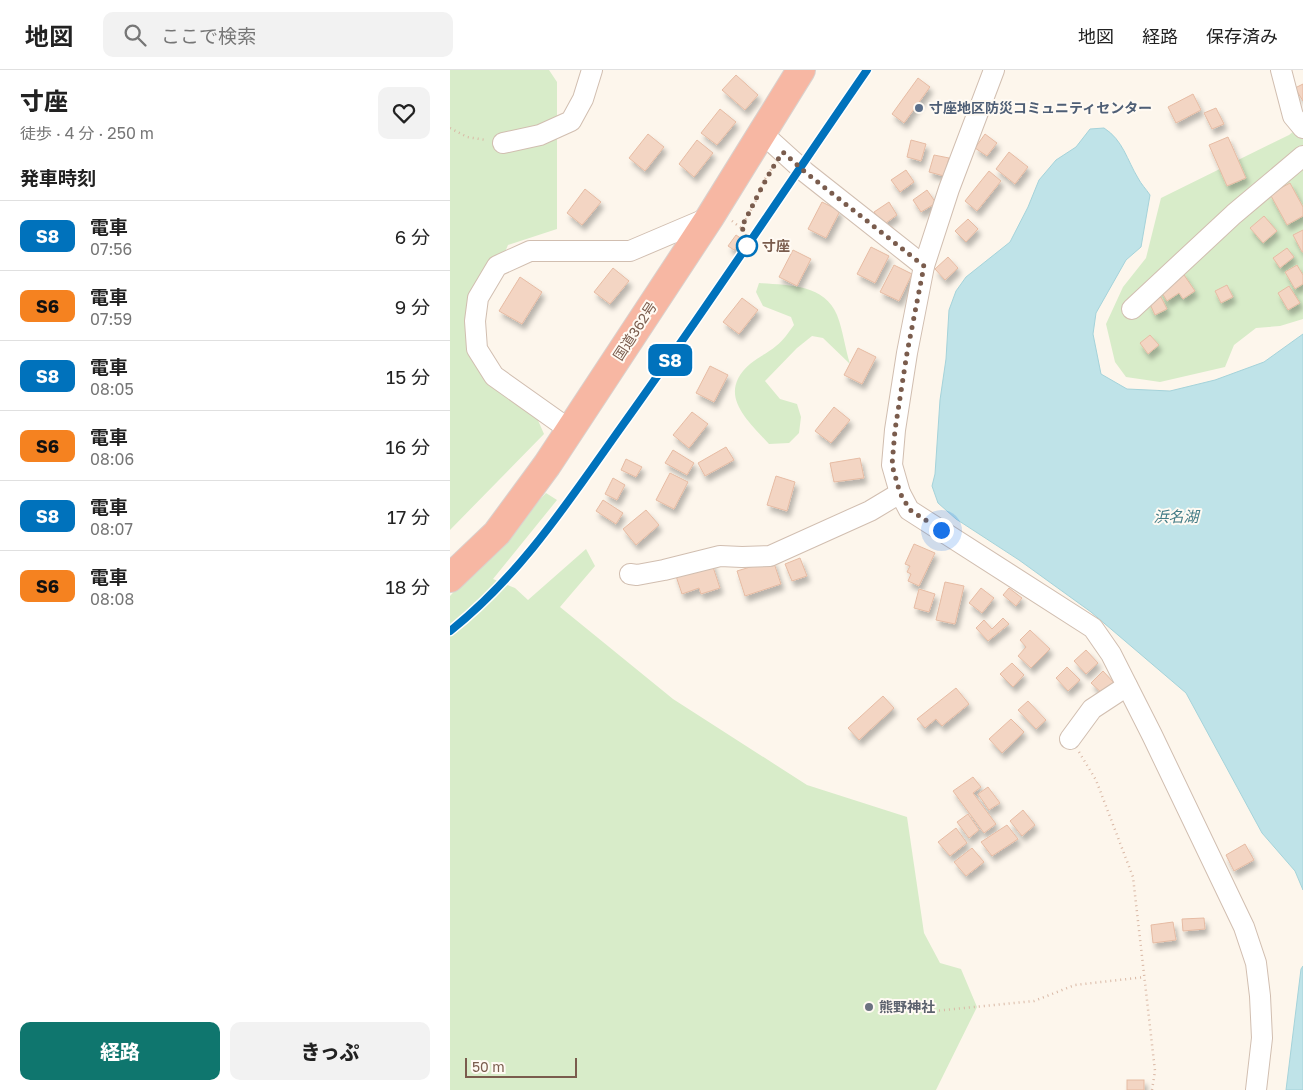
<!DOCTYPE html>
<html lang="ja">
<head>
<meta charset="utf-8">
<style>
	body { margin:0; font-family:"Golos Text","Noto Sans JP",sans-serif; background:#f2f2f2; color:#222; height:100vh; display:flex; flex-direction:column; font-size:19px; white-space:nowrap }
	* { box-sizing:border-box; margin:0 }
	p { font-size:16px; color:#767676 }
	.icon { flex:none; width:28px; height:28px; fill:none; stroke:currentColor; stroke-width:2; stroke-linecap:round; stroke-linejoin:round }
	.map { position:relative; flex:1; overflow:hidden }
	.details { display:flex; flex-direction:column; background:#fff; width:450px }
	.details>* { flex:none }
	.badge { padding:0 10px; border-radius:8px; font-size:18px; line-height:32px }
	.scale { position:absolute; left:15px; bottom:12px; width:112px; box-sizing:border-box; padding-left:5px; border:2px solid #7a5c4d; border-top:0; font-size:14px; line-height:18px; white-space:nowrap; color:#7a5c4d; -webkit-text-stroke:4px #fffaf3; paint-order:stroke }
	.you { position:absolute; width:25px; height:25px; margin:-12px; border:4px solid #fff; border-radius:50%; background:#1a73e8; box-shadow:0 0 0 8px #1a73e833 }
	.map>.badge { position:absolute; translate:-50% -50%; box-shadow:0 0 0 2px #fff }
	h2 { padding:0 20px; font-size:19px; line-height:45px }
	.round { display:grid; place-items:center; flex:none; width:52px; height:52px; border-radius:10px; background:#f2f2f2 }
	.overview { display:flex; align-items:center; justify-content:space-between; height:85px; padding:0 20px }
	h1 { font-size:24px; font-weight:800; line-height:38px }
	.primary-button { display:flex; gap:10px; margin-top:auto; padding:10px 20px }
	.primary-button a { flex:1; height:58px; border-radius:10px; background:#0f766e; color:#fff; font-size:20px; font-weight:800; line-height:58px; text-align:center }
	.primary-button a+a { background:#f2f2f2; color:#222 }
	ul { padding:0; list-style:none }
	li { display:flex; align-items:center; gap:15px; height:70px; padding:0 20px; border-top:1px solid #e0e0e0 }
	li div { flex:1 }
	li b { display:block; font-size:19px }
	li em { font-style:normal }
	li .badge { min-width:55px; font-weight:700; text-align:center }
	header { display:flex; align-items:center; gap:30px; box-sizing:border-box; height:70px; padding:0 25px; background:#fff; border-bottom:1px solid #e0e0e0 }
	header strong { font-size:24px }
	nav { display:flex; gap:28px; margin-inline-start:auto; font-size:18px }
	.search { width:350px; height:45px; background:#f2f2f2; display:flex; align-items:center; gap:12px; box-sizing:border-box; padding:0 18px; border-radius:10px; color:#767676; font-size:19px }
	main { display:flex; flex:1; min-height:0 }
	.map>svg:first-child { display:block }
</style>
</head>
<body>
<header>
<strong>地図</strong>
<div class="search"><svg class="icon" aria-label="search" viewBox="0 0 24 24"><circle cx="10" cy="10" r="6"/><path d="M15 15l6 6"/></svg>ここで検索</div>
<nav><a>地図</a><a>経路</a><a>保存済み</a></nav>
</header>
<main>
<section class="details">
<div class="overview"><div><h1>寸座</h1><p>徒歩 · 4 分 · 250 m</p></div><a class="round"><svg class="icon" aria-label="heart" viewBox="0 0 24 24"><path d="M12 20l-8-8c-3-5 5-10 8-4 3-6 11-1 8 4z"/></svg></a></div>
<h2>発車時刻</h2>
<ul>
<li><span class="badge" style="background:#0072bc;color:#fff">S8</span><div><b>電車</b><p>07:56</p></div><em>6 分</em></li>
<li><span class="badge" style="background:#f58220;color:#111">S6</span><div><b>電車</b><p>07:59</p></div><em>9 分</em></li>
<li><span class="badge" style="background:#0072bc;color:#fff">S8</span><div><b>電車</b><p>08:05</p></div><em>15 分</em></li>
<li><span class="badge" style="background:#f58220;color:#111">S6</span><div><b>電車</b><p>08:06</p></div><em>16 分</em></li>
<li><span class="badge" style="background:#0072bc;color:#fff">S8</span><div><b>電車</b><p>08:07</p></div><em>17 分</em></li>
<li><span class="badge" style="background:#f58220;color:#111">S6</span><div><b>電車</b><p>08:08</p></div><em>18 分</em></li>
</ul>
<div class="primary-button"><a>経路</a><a>きっぷ</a></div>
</section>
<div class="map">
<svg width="853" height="1020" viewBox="0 0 853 1020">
	<defs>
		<filter id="shadow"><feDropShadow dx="3" dy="5.5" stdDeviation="2.5" flood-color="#0004"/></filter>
	</defs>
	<rect width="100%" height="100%" fill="#fdf6ec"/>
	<!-- green -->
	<g fill="#d8ecc9">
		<polygon points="0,0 99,0 107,12 107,159 58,175 25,251 44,306 87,348 94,364 0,460"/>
		<polygon points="853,54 853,249 830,256 806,258 784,275 775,297 710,312 676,307 665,292 656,254 673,217 696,188 711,128 839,65"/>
		<path d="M309 213C337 215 375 214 387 245 393 260 395 278 400 294L373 268 362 266 347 278 315 311 330 329 347 334 351 347 349 363 339 373 319 374C297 350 266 324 300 294 308 287 318 283 326 276 334 270 338 263 344 255L341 247 313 236 306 222Z"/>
		<polygon points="96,423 107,430 43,509 65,518 78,530 136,479 145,496 110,537 223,629 357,715 457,747 474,863 490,893 511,899 527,937 486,1020 0,1020 0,526"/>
	</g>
	<!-- water -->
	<g fill="#bfe3e8" stroke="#a5d3da">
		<path d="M654 58C673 70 677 90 688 108 691 114 696 119 700 125L691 177 676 190 646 243 643 264 651 304 677 319 720 321 765 310 814 292 853 264V820L845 801 812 763 736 623 641 542 569 490 506 449 488 433 482 416 485 404 490 330 496 289 499 240 506 221 516 207 560 172 578 137 589 110 606 90 626 77 640 59Z"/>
		<polygon points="853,896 853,1020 836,1020 851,899"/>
	</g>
	<!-- building -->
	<g fill="#f3d5c3" stroke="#e6bba3" filter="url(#shadow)">
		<polygon points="286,5 308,25 295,40 272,20"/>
		<polygon points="468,8 480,17 454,53 442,44"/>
		<polygon points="853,14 853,31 845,18"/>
		<polygon points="743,24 751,40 726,53 718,37"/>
		<polygon points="766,38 774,54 762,59 754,43"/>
		<polygon points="270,39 286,52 267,75 251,63"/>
		<polygon points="198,64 214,77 195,101 179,88"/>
		<polygon points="535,64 547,73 537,86 525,78"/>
		<polygon points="778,67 796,108 777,116 759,75"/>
		<polygon points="247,70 263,83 244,107 229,94"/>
		<polygon points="461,70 476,74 471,91 457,87"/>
		<polygon points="559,82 578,97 565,114 546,99"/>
		<polygon points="484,85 499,88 494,106 479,102"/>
		<polygon points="456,100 464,112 450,122 441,110"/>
		<polygon points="539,101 551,111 527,141 515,131"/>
		<polygon points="840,113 853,137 853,146 837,155 820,124"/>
		<polygon points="135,119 151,132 132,155 117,143"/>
		<polygon points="477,120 486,133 471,142 463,130"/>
		<polygon points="372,132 390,141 376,168 358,159"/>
		<polygon points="439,132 447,145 433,155 424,142"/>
		<polygon points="814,146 827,161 813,173 800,158"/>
		<polygon points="518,149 528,159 516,172 505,161"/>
		<polygon points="853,160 853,182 852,182 843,165"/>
		<polygon points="286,165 292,169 284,180 278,176"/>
		<polygon points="421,177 439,186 425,213 407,204"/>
		<polygon points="837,178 844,187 830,198 823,188"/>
		<polygon points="343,180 361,189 347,216 329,207"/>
		<polygon points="498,187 508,198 495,210 485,199"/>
		<polygon points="444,195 462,204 449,231 430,222"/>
		<polygon points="847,195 853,205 853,214 845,219 835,202"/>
		<polygon points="163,198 179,211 160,234 144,222"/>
		<polygon points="732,202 745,221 733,229 729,223 717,231 709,218"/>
		<polygon points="70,207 92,222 72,254 49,241"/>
		<polygon points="777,215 783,227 771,233 765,221"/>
		<polygon points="839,216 850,233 838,240 828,223"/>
		<polygon points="711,227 717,239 705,245 699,232"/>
		<polygon points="292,228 308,240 289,264 273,252"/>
		<polygon points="700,265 709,275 698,284 690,273"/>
		<polygon points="408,278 426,287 412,314 394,305"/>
		<polygon points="260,296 278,305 264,332 246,323"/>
		<polygon points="384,337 400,350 381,373 365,361"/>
		<polygon points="242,342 258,354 239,378 223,365"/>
		<polygon points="276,377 284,390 255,406 248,393"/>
		<polygon points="223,380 244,393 237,405 215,393"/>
		<polygon points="410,388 414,408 384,412 380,393"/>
		<polygon points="176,389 192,397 186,407 171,400"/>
		<polygon points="220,403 238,412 224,439 206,430"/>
		<polygon points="326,406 345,412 337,441 317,435"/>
		<polygon points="163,408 175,415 167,430 155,424"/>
		<polygon points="153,430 173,443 166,454 146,441"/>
		<polygon points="196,440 209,455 186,475 173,459"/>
		<polygon points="464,474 485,483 469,516 458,511 461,504 457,502 460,496 455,494"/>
		<polygon points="350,488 357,506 342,511 335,494"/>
		<polygon points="323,490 331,514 295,526 287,501"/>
		<polygon points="261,491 270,518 251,524 249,518 232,524 225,503"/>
		<polygon points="495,512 514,516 505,554 486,550"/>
		<polygon points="531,518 544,528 532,543 519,533"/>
		<polygon points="559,518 572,528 566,536 553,525"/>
		<polygon points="469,519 485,524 479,542 464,538"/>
		<polygon points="553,548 559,554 538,571 526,558 534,550 542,559"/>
		<polygon points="580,560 600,579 581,598 568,586 576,577 570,570"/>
		<polygon points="636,580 648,593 636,604 624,591"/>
		<polygon points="562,593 574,605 563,617 550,604"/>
		<polygon points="617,597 630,610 618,621 606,608"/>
		<polygon points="653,601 665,614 654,625 641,613"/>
		<polygon points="506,618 519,634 492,656 486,649 475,658 467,649"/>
		<polygon points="433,626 444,638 409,670 398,658"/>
		<polygon points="578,631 596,650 586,659 568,640"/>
		<polygon points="561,649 574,662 552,683 539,669"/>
		<polygon points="523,707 531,717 523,723 546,754 534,763 503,721"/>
		<polygon points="538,717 550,733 539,740 528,724"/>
		<polygon points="573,740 585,755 572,766 560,751"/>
		<polygon points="518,744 529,760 519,768 507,752"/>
		<polygon points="557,755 568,769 542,786 531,772"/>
		<polygon points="506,758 517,773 500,786 488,772"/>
		<polygon points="795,774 804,790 784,801 776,785"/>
		<polygon points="522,778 534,792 516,806 504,792"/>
		<polygon points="754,848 755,859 733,861 732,849"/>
		<polygon points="723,852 726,870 703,873 701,855"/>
		<rect x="677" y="1010" width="17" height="10"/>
	</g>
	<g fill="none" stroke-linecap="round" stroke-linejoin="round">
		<!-- minor casing -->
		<g stroke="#d1beb0" stroke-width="22">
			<g id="minor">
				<polyline points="544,0 499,119 474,196 457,283 445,360 442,395 450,423 459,440 643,558 661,584 702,665 794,857 806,893 810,926 812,968 806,1020"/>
				<polyline points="831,0 843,46 853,58"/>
				<polyline points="313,64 355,102 474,196"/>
				<polyline points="53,73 90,65 121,51 133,29 142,0"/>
				<polyline points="682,239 784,144 853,86"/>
				<polyline points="120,360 44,306 27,279 25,251 28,228 47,196 80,181 180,181 260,147"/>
				<polyline points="180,504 187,505 214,500 270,486 292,487 320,486 420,441 450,423"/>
				<polyline points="620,669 642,639 677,616"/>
			</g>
		</g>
		<!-- highway casing -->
		<g stroke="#dad1cd" stroke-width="30">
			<polyline id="highway" points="0,508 47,463 97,395 260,147 351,0"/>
		</g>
		<!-- path -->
		<g stroke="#d9b8a5" stroke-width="2.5" stroke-dasharray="1 4" stroke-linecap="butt">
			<polyline points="0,58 17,67 36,70"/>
			<polyline points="282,151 295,161"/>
			<polyline points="291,158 307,129 313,112 324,95"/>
			<polyline points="629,682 646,710 683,807 705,1001 702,1020"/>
			<polyline points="484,941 584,931 625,915 695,907"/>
		</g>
		<!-- minor -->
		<use href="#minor" stroke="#fff" stroke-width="20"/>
		<!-- highway -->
		<use href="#highway" stroke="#f7b7a3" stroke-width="28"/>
		<!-- rail -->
		<path stroke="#b9a8c9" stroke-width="4" stroke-dasharray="8 5" stroke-linecap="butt" d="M0 561C71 504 120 429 172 356 256 239 335 119 417 0"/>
	</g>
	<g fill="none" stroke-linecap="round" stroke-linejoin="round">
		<!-- line casing -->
		<g stroke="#fff" stroke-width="11">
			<path id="line" d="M0 561C71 505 120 429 172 356 256 239 335 119 417 0"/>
		</g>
		<!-- line -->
		<use href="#line" stroke="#0072bc" stroke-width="8"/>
		<!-- walk -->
		<path stroke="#7a5c4d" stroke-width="5" stroke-dasharray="0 9" d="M297 176 295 161 291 158C305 132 316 106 333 82L355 102 474 196 457 283 445 360 442 395 450 423 460 440 491 460"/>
	</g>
	<!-- markers -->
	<circle fill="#5c6f8a" stroke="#fffaf3" stroke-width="2" cx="469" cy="38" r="5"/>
	<circle fill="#fff" stroke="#0072bc" stroke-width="2.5" cx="297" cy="176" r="10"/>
	<circle fill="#6b7280" stroke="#fffaf3" stroke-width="2" cx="419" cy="937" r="5"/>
	<g text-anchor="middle" stroke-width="4" stroke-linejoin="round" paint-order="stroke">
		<!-- service labels -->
		<g font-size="14" font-weight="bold" fill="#4e5e75" stroke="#fffaf3" text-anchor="start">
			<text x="479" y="43">寸座地区防災コミュニティセンター</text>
		</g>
		<!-- stop labels -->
		<g font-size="14" font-weight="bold" fill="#7a5c4d" stroke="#fffaf3" text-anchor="start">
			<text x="312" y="181">寸座</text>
		</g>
		<!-- street labels -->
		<g font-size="14" fill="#7a5c4d" stroke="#fffaf3">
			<text transform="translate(185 261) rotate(-57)" y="5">国道362号</text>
		</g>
		<!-- worship labels -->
		<g font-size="14" font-weight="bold" fill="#5b616d" stroke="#fffaf3" text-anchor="start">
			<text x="429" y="942">熊野神社</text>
		</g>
		<!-- water labels -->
		<g font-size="15" font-style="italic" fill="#437c86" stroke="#fffaf3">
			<text x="726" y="452">浜名湖</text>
		</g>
	</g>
</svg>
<div class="scale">50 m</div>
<div class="you" style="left:491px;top:460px"></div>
<b class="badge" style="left:220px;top:290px;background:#0072bc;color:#fff">S8</b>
</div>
</main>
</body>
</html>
